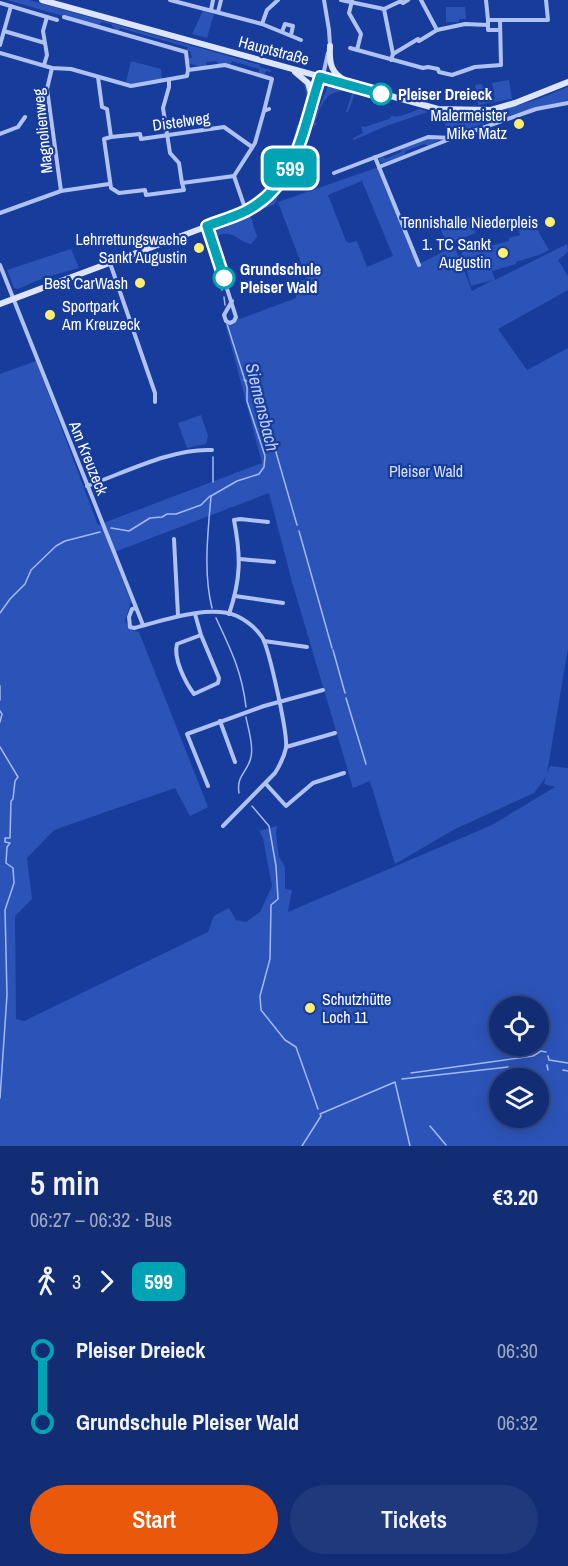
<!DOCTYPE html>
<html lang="en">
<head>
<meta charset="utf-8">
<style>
	body { margin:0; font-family:"Archivo Narrow",sans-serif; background:#1f397c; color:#f1f3f6; height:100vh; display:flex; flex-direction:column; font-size:22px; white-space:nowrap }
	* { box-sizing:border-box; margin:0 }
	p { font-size:20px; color:#9ca8c5 }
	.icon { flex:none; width:33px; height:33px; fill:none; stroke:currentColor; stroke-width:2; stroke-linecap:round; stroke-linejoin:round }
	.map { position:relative; height:1146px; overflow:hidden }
	.panel { display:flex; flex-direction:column; background:#122d74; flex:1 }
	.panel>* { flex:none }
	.badge { padding:0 12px; border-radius:9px; font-size:21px; line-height:39px }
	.tools { position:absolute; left:489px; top:996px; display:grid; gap:12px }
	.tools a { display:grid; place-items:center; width:60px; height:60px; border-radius:50%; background:#122d74; box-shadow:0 3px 15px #0003,0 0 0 2px #314986; font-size:30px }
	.map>.badge { position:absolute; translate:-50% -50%; box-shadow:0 0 0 3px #fff }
	.legs { display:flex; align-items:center; gap:9px; height:66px; padding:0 30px; font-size:20px }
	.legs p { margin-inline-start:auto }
	.head { display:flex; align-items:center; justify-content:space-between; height:102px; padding:0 30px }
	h1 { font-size:33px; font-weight:600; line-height:45px }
	.cta { display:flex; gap:12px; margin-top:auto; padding:12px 30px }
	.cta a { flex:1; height:69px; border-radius:36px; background:#ea580c; color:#fff; font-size:24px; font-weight:600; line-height:69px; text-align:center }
	.cta a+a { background:#1f397c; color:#f1f3f6 }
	ul { padding:0 30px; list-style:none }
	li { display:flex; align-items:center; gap:21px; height:72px; font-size:22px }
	li i { display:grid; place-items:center; width:9px; height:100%; margin:0 8px; background:currentColor }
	li i::after { content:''; width:15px; height:15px; margin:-8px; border:4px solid; border-radius:50%; background:#122d74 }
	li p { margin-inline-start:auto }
	li:first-child i { background:linear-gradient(#0000 50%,currentColor 0) }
	li:last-child i { background:linear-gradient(currentColor 50%,#0000 0) }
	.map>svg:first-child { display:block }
</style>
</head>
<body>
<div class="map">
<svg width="568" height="1146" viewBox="0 0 568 1146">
	<rect width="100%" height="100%" fill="#183c9b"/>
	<!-- green -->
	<g fill="#2c54b8" fill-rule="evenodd">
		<polygon points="7,0 29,0 260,65 260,67 271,70 271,72 266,71 264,75 259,73 259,69 232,61 230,65 218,65 217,61 206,62 207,66 202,67 188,63 188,58 192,58 190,51 187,51 187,47 120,28 118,32 115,30 111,24 102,22 98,26"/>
		<polygon points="465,7 466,19 459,19 459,22 446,22 446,7"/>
		<polygon points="203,11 214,14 207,38 192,34"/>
		<polygon points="131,61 161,69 162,79 132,84 126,82"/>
		<polygon points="509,80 512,99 478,105 475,85 482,84 485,100 495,98 492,83"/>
		<path d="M304 85 306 86 309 97C305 129 283 197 247 204L246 203C261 192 279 179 283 160H288L297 125 300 126C304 112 309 100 304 85Z"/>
		<path d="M328 86 356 91 348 112H346L352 93C328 86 322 102 315 123L318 124 311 127Z"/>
		<path d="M568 87V101L537 107 457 132 448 133 445 128 446 113C491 117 527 104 568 87Z"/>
		<path d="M420 109 428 112 386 126 354 140 353 138 363 133 361 126 365 127 389 119 392 116C401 118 410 112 420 109Z"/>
		<polygon points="430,138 438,140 428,146 424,144 406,151 404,155 383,163 380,162 379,159 383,156 385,159 401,152 402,148"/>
		<path d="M379 167 419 264 453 247 456 250 472 291 493 280 471 286 461 250 484 244 486 247 509 241V238L520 235 518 227 531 219 549 250 539 255 516 262V264L492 271 495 280 567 244 568 252 558 260 568 276V290L498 329 527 370 568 348V648L547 773 550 766 568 768V1146H0V374L36 361 98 525 262 463 226 326 236 318 240 319 296 298 295 285 298 281 307 279 278 202ZM362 181 393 256 367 267 357 241 349 243 346 241 328 195ZM269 493 292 582 353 788 370 781 395 864 455 829 534 793 546 777 544 784 555 787 492 825 288 912 292 890 285 889V867L279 857 276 833 277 826 259 831 263 838 272 886 260 912 246 922 236 920 229 908 214 916 208 932 24 1021 16 1019 15 916 32 899 27 858 54 830 175 788 190 816 208 807 139 632 131 630 125 621 131 602 112 553ZM500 1006H538V1046H500ZM500 1078H538V1118H500Z"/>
		<polygon points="285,182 277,192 277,201 273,205 218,226 264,201"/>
		<path d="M251 217 257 237 251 244C235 240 234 229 216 236L215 231Z"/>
		<polygon points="470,217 476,233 447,244 440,228"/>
		<polygon points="71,249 79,268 46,277 18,289 14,288 7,270"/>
		<polygon points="201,415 208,436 206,444 187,448 178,423"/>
	</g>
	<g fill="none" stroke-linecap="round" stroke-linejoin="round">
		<!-- stream -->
		<g stroke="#a2baf4" stroke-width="1.5">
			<polyline points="206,238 222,290"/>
			<polyline points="224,297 225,305"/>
			<polyline points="244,380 252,383"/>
			<polyline points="256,383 297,525"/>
			<polyline points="213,482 213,457"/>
			<polyline points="111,528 129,531 150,518 162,517 167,514 176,514 201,505 210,496"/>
			<polyline points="299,531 332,648"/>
			<path d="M212 608C203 572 208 532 211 496L237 481 259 474 264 467 265 456 247 401V387L227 324"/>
			<polyline points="0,613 10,599 25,584 31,570 56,546 65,541 100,532"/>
			<path d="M216 618C231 650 242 672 246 707"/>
			<polyline points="333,650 345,693"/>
			<polyline points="0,686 0,700"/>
			<polyline points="346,698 366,764"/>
			<polyline points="0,711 2,714 0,722"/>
			<polyline points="0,747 18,777 15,781 13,799 11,801 10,838 5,838 5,842 10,843 7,847 6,863 13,868 14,883 5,910 7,995 0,1098"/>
			<path d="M239 793C236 775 248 772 251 757 254 745 248 729 246 717"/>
			<polyline points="252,806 269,826 276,866 278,899 271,905 270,959 260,996 261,1010 285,1040 296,1047 318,1109"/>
			<polyline points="548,1056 549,1060 568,1063"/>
			<polyline points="547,1065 548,1070"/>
			<polyline points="563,1070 568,1071"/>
			<polyline points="411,1073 533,1056 541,1051 546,1052"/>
			<polyline points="402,1079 508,1067"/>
			<polyline points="430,1126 446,1145"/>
			<polyline points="302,1146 321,1116 320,1114 395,1082 410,1146"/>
		</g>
		<!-- street -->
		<g stroke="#afc2f2" stroke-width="4">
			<polyline points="170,0 262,24 301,40"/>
			<polyline points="324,0 329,30 330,45"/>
			<polyline points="341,0 384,9 401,1 403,3 408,0"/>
			<polyline points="421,0 437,30 465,24 488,25 488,20 548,20 546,0"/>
			<polyline points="486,0 488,20"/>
			<polyline points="352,1 349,13 361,34 357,50"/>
			<polyline points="0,3 57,20"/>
			<polyline points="384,9 393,54 391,60"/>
			<polyline points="211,10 213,0"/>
			<polyline points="218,12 221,0"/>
			<polyline points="64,17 186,52 188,70 225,65 272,79 264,111"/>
			<polyline points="262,24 267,10 278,0"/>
			<polyline points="488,25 488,30 500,30"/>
			<polyline points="4,31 45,43"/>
			<polyline points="282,32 285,24 293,26 291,35"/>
			<polyline points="0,45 11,6"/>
			<polyline points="350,48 423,68 428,67 438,69 439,72 452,75 475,67 501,65 500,21"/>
			<polyline points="0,53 52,68 71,69 131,86 187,76 188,70"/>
			<polyline points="393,54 418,39 419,41 437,30"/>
			<polyline points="44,65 47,55 43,31 47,17"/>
			<polyline points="52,68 47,89 61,191"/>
			<polyline points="320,76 324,71 328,53"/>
			<polyline points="98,77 102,107 107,109 111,137 104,139 111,188 119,193 145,190 146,195 184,190 182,183 234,176"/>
			<polyline points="169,80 169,87 163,108 170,153 179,163 182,183"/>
			<polyline points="0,134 18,127 25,117"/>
			<polyline points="111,137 140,134 141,139 224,127 252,147"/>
			<polyline points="375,157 379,167 450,139"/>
			<polyline points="379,167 419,265"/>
			<polyline points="334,173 428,137 454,138 536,109 568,103"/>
			<polyline points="246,211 234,176 255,143 264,111 269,109"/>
			<polyline points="0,213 61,191 109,184"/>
			<polyline points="207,226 236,317 234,321 230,323 226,321 224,315 232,301"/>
			<polyline points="110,263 155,393 155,402"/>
			<polyline points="0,265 143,625"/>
			<path d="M87 486C124 473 172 448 212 450"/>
			<polyline points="174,539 178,615"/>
			<polyline points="240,559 274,562"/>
			<polyline points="235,596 283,603"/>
			<path d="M136 608 132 609 129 617 130 627 134 628C162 621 209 604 237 616 247 621 256 628 262 637 269 648 288 734 286 748 284 757 280 765 275 773L223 826"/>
			<path d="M195 614 201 635 219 678 218 683 194 694C185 682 173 658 177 644L201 635"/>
			<path d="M229 614C241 579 241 556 234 520L240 519 268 522"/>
			<polyline points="264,641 307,647"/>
			<polyline points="220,721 235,762"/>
			<polyline points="286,747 335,733"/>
			<polyline points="266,784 286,806 313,783 344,773"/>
			<polyline points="208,786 187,734 264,706 323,690"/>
		</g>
		<!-- secondary -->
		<g stroke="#dde5fc" stroke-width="6">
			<polyline points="42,0 438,109 491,110 515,103 568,82"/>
			<path d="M330 46C329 64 331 74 348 82"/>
			<polyline points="295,72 308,83 312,97"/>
			<path d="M0 304 216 223C226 219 237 216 246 211 298 183 302 127 319 77"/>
		</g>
	</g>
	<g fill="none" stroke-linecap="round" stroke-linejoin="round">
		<!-- line-1 casing -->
		<g stroke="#fff" stroke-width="14">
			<path id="line-1" d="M224 278 207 226C220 221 234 217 246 211 298 184 303 127 320 77L381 94"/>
		</g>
		<!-- line-1 -->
		<use href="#line-1" stroke="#00a3b4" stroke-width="9"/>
	</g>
	<!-- markers -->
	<g fill="#fff" stroke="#00a3b4" stroke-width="3">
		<circle cx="381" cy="94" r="10"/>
		<circle cx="224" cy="278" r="10"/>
	</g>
	<g fill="#ffee6f" stroke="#183c9b" stroke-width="2">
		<circle cx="519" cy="124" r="6"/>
		<circle cx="550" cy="222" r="6"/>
		<circle cx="199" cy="248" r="6"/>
		<circle cx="503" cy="253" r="6"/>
		<circle cx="140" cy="283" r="6"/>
		<circle cx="50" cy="315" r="6"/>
		<circle cx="310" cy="1008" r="6"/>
	</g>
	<g text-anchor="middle" stroke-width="4.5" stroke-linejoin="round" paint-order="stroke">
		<!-- street labels -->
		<g font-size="16" fill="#fff" stroke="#183c9b">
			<text transform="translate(274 50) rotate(15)" y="6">Hauptstraße</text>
			<text transform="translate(181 121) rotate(-8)" y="6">Distelweg</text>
			<text transform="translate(42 131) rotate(-96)" y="6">Magnolienweg</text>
			<text transform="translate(89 458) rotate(68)" y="6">Am Kreuzeck</text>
		</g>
		<!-- stop labels -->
		<g font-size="16" font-weight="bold" fill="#fff" stroke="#183c9b" text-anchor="start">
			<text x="398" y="100">Pleiser Dreieck</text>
			<text x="240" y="275">Grundschule<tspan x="240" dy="18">Pleiser Wald</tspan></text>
		</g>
		<!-- poi labels -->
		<g font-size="16" fill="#fff" stroke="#183c9b" text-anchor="end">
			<text x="507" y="121">Malermeister<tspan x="507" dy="18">Mike Matz</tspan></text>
			<text x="538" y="228">Tennishalle Niederpleis</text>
			<text x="187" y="245">Lehrrettungswache<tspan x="187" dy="18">Sankt Augustin</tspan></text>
			<text x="491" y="250">1. TC Sankt<tspan x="491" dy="18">Augustin</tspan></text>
			<text x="128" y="289">Best CarWash</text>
			<text x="62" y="312" text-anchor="start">Sportpark<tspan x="62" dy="18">Am Kreuzeck</tspan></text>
			<text x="322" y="1005" text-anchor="start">Schutzhütte<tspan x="322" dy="18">Loch 11</tspan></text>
		</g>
		<!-- park labels -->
		<g font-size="16" fill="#d6e1fc" stroke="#183c9b">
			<text x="426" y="477">Pleiser Wald</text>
		</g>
		<!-- water labels -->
		<g font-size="18" font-style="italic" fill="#bbcdf8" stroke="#183c9b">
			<text transform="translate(262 407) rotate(76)" y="6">Siemensbach</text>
		</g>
	</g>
</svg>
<div class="tools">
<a><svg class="icon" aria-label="locate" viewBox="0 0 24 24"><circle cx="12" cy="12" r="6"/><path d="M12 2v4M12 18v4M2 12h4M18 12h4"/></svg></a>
<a><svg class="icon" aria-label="layers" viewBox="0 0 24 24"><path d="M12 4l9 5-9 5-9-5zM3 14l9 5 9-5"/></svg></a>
</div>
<b class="badge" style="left:290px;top:168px;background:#00a3b4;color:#fff">599</b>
</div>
<section class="panel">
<div class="head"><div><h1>5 min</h1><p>06:27 – 06:32 · Bus</p></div><b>€3.20</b></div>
<div class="legs"><svg class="icon" aria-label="walk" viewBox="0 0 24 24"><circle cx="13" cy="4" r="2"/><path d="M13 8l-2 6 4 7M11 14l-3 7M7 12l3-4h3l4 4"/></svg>3<svg class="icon" aria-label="forward" viewBox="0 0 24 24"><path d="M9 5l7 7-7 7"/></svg><b class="badge" style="background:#00a3b4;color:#fff">599</b></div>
<ul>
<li><i style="color:#00a3b4"></i><b>Pleiser Dreieck</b><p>06:30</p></li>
<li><i style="color:#00a3b4"></i><b>Grundschule Pleiser Wald</b><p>06:32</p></li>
</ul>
<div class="cta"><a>Start</a><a>Tickets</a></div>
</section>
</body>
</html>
